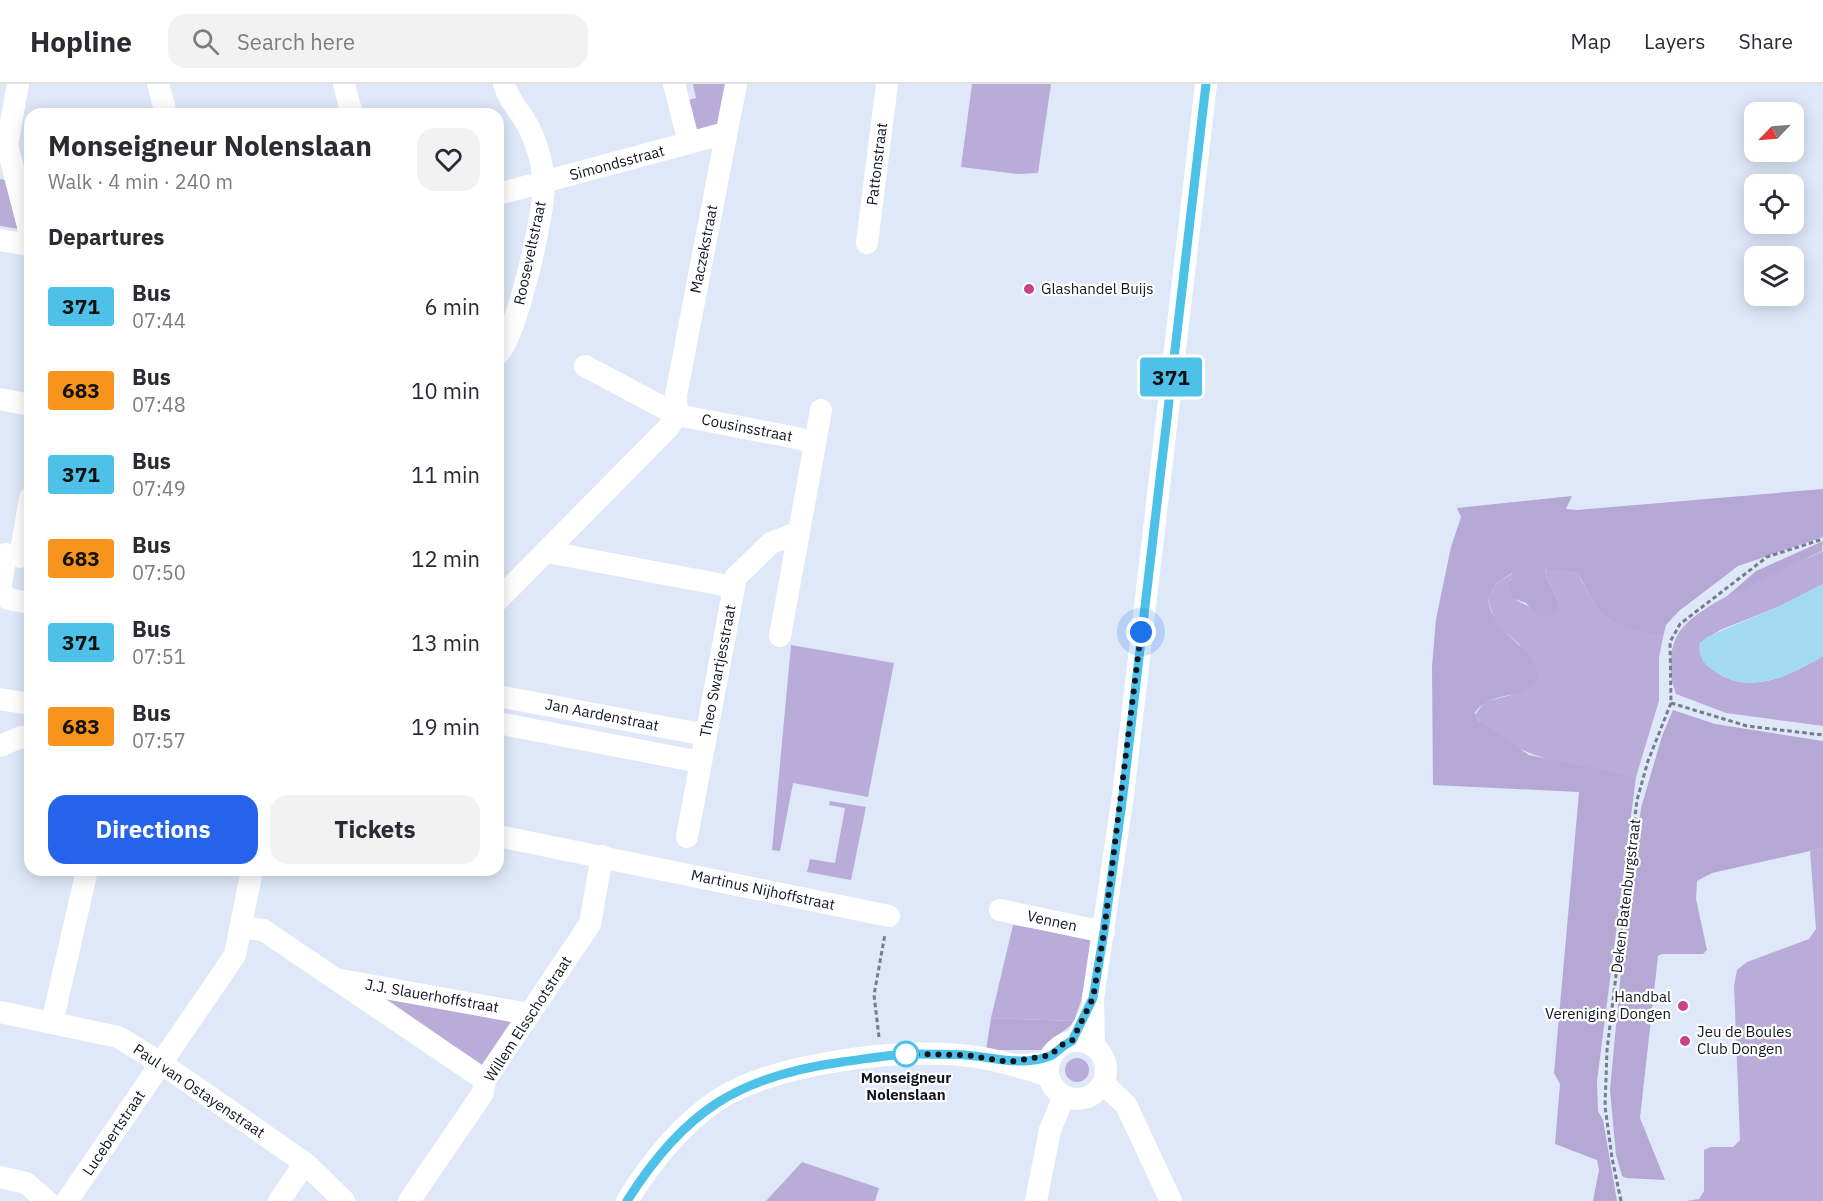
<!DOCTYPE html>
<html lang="en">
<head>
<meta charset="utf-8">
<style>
	body { margin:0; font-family:"IBM Plex Sans",sans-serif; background:#f2f2f3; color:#2b2b33; height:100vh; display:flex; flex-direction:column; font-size:22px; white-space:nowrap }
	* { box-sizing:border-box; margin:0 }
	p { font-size:20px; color:#7c7c81 }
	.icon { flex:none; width:33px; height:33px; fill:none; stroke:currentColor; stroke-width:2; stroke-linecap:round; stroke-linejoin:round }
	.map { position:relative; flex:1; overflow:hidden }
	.details { position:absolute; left:24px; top:24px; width:480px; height:768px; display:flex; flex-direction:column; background:#fff; border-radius:18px; box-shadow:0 3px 15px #0003 }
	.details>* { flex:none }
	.badge { padding:0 12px; border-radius:4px; font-size:21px; line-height:39px }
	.needle { width:39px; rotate:245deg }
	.buttons { position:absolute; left:1744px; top:18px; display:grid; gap:12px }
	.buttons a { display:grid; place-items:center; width:60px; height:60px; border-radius:12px; background:#fff; box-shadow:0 3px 15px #0003; font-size:30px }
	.you { position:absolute; width:30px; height:30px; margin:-15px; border:4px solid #fff; border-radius:50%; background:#1a73e8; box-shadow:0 0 0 9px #1a73e833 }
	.map>.badge { position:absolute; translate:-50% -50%; box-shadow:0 0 0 3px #fff }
	h2 { padding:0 24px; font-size:22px; line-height:54px }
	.round { display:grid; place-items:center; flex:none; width:63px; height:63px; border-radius:18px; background:#f2f2f3 }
	.summary { display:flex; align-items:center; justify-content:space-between; height:102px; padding:0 24px }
	h1 { font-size:28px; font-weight:800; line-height:45px }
	.primary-button { display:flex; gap:12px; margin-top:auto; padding:12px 24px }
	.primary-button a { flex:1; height:69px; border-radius:18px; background:#2563eb; color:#fff; font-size:24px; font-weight:800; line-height:69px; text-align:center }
	.primary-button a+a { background:#f2f2f3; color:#2b2b33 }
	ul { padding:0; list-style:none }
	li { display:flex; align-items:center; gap:18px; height:84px; padding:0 24px }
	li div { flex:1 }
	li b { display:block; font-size:22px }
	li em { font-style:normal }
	li .badge { min-width:66px; font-weight:700; text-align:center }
	header { display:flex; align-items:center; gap:36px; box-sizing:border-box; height:84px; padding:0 30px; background:#fff; border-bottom:2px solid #e1e1e2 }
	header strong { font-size:28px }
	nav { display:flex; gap:33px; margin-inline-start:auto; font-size:21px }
	.search { width:420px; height:54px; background:#f2f2f3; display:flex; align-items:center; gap:15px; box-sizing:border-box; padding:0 21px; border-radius:18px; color:#7c7c81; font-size:22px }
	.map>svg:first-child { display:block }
</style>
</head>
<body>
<header>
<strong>Hopline</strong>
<div class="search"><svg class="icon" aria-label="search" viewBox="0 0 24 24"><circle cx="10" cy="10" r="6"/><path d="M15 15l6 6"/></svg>Search here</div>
<nav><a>Map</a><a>Layers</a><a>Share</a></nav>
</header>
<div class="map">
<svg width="1823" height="1117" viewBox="0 0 1823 1117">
	<rect width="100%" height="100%" fill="#dee8f9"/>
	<!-- green -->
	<g fill="#b9acd8">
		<polygon points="693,0 729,0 722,38 705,49 694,44 685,17 696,14"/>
		<polygon points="972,0 1051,0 1038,89 1019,90 961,83"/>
		<polygon points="0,95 9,97 20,145 0,142"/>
		<path d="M1823 467V500L1778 523 1720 546 1700 559C1698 570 1703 579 1713 586 1749 613 1789 592 1823 572V642L1726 629 1676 610C1669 593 1668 569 1677 552 1692 520 1790 483 1823 467Z"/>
		<path d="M1545 483 1577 489 1596 522 1644 547 1663 553 1659 574V617L1636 693C1589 685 1503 674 1475 631L1484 618 1511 611 1520 561 1495 539 1488 515 1497 499 1513 489 1510 496 1516 516 1530 523 1559 518 1546 492Z"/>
		<polygon points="791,561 894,579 868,713 793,699 780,767 772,766"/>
		<polygon points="830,717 866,723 851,796 807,788 810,775 835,779 845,724 829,721"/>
		<polygon points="1823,764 1823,1117 1686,1117 1699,1115 1704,1107 1704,1066 1711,1063 1733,1063 1740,1056 1734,901 1737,886 1747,878 1809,855 1816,845 1810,767"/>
		<polygon points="1013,841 1094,854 1081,917 1074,937 991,934"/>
		<polygon points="382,912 508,932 513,941 486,979 481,981"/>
		<circle cx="1077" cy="986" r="12"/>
		<polygon points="802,1078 879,1104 875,1117 766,1117"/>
	</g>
	<!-- forest -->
	<g fill="#b5a8d5">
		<path d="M1823 405V453L1738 482 1679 527 1666 541 1663 553C1641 546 1609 542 1596 522 1589 511 1584 499 1577 489L1545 484 1546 492 1559 518 1554 531 1539 533 1526 519 1512 514 1509 502 1512 489 1497 499 1488 515C1493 554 1536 560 1538 595 1524 617 1488 606 1475 629L1478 636 1529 671 1636 693 1597 997 1598 1027 1603 1036 1617 1117H1593L1599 1086 1597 1076 1555 1060 1560 1000 1554 989 1579 708 1433 701 1432 582 1436 535 1451 463 1461 433 1457 424 1572 412 1566 425 1577 426Z"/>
		<polygon points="1823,457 1822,467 1726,513 1756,487"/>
		<polygon points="1673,626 1715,640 1823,657 1823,764 1712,789 1697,797 1696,815 1707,866 1703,870 1662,870 1658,872 1640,1034 1665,1096 1626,1094 1622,1092 1616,1071 1610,1006 1623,866 1641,724 1662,652"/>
		<path d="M991 934 1074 937C1065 950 1050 952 1041 966H986Z"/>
	</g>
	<!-- water -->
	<path fill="#a2daf0" d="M1823 500V572C1789 592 1749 613 1713 586 1703 579 1698 572 1700 559L1707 553 1778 523Z"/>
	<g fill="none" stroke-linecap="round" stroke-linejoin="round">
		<!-- path -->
		<g stroke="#757d8a" stroke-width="3" stroke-dasharray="4.5 3" stroke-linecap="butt">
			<polyline points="1671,619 1747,642 1823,651"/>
			<polyline points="879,953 874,911 885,850"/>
			<polyline points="1621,1117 1612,1074 1605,1022 1607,966 1637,716 1648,677 1671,619 1670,558 1680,540 1767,473 1823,455"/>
		</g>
		<!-- minor -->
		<g stroke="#fff" stroke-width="22">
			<polyline points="18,0 7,61 30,150"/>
			<polyline points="158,0 166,30"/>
			<polyline points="344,0 352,30"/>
			<polyline points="674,0 689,59"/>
			<polyline points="498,110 726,49"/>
			<polyline points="0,156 30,161"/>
			<polyline points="867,159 887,0"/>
			<path d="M498 270C516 253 546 124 544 97 543 83 537 61 531 48 523 29 510 21 504 0"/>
			<polyline points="585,282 677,331 797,354 815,360 780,552"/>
			<polyline points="0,315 30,321"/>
			<polyline points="815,360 821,326"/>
			<polyline points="547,468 734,503 687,753"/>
			<polyline points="6,470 0,506 8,515 30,519"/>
			<polyline points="20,473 30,414"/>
			<polyline points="734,503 735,494 771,459 799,448"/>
			<polyline points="498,516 668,344 677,331 676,311 736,0"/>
			<polyline points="498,612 706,651"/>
			<polyline points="0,615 30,620"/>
			<polyline points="498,639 700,678"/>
			<polyline points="0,662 21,653 30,654"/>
			<polyline points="498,752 889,832"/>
			<polyline points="1000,826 1104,848"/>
			<polyline points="241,843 263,846 485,996"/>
			<polyline points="341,896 529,930"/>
			<polyline points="0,928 118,953 161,979 305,1079 344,1117"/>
			<polyline points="52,939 87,786"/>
			<circle cx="1077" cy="986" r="29"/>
			<polyline points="1094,962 1093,914 1123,711 1206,0"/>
			<polyline points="1103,999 1126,1021 1171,1117"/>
			<polyline points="0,1093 26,1099 47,1117"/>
			<polyline points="67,1117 235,871 252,786"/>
			<polyline points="279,1117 305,1079"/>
			<polyline points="409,1117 483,1009 485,996 590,840 602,772"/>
			<path d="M627 1117C651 1078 682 1039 721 1014 776 979 905 963 969 972 996 975 1022 983 1048 992"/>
			<polyline points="1036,1117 1050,1046 1064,1012"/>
		</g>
	</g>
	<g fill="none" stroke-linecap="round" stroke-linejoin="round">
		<!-- line casing -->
		<g stroke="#fff" stroke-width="14">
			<path id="line" d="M627 1117C683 1028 738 992 842 978 866 975 890 970 915 970 931 970 948 970 965 971 994 973 1021 983 1050 972 1057 969 1062 961 1072 957L1093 914 1104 848 1123 711 1206 0"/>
		</g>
		<!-- line -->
		<use href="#line" stroke="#4ec1e8" stroke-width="9"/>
		<!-- walk -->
		<polyline stroke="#111620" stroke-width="6" stroke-dasharray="0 10.8" points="906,970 967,971 1008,978 1051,971 1061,961 1072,957 1093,914 1104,848 1141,548"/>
	</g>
	<!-- markers -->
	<g fill="#c84284" stroke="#fff" stroke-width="2">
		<circle cx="1029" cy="205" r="6"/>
		<circle cx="1683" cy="922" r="6"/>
		<circle cx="1685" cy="957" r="6"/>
	</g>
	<circle fill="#fff" stroke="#4ec1e8" stroke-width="3" cx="906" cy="970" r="12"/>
	<g text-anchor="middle" stroke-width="4.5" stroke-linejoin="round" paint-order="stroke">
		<!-- street labels -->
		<g font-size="15" fill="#111620" stroke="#fff">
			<text transform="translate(617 79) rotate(-15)" y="5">Simondsstraat</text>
			<text transform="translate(877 80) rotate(-83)" y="5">Pattonstraat</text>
			<text transform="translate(704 165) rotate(-79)" y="5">Maczekstraat</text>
			<text transform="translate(530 169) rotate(-78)" y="5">Rooseveltstraat</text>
			<text transform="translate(747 344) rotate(11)" y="5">Cousinsstraat</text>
			<text transform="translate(718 587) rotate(-79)" y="5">Theo Swartjesstraat</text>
			<text transform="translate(602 631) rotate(11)" y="5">Jan Aardenstraat</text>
			<text transform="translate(763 806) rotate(12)" y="5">Martinus Nijhoffstraat</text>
			<text transform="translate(1626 812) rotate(-83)" y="5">Deken Batenburgstraat</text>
			<text transform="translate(1052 837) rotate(12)" y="5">Vennen</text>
			<text transform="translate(432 912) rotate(10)" y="5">J.J. Slauerhoffstraat</text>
			<text transform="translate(528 935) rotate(-57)" y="5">Willem Elsschotstraat</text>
			<text transform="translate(199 1007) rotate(34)" y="5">Paul van Ostayenstraat</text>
			<text transform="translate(114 1049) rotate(-56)" y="5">Lucebertstraat</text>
		</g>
		<!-- poi labels -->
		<g font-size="15" fill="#111620" stroke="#fff" text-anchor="start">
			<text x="1041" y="210">Glashandel Buijs</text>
			<text x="1671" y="918" text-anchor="end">Handbal<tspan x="1671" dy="17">Vereniging Dongen</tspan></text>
			<text x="1697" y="953">Jeu de Boules<tspan x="1697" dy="17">Club Dongen</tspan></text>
		</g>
		<!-- stop labels -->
		<g font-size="15" font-weight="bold" fill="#111620" stroke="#fff">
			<text x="906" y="999">Monseigneur<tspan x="906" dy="17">Nolenslaan</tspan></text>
		</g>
	</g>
</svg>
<div class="buttons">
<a><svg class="needle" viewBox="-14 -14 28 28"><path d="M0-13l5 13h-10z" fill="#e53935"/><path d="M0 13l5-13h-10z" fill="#7c7c81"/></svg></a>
<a><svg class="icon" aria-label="locate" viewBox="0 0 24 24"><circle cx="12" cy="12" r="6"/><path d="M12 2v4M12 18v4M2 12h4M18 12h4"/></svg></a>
<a><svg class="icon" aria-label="layers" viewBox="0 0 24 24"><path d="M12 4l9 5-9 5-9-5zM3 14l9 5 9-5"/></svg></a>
</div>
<div class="you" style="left:1141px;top:548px"></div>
<b class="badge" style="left:1171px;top:293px;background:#4ec1e8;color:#111">371</b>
<section class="details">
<div class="summary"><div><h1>Monseigneur Nolenslaan</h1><p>Walk · 4 min · 240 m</p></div><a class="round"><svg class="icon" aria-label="heart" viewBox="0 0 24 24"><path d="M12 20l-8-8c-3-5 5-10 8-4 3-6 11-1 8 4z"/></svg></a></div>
<h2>Departures</h2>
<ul>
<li><span class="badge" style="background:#4ec1e8;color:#111">371</span><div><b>Bus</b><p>07:44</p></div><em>6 min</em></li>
<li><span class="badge" style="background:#f7941d;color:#111">683</span><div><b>Bus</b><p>07:48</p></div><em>10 min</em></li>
<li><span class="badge" style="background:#4ec1e8;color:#111">371</span><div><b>Bus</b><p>07:49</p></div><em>11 min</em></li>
<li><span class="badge" style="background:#f7941d;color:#111">683</span><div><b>Bus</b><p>07:50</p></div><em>12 min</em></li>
<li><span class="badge" style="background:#4ec1e8;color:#111">371</span><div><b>Bus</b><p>07:51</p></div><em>13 min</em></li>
<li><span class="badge" style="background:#f7941d;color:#111">683</span><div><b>Bus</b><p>07:57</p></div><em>19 min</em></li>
</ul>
<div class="primary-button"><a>Directions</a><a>Tickets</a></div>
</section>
</div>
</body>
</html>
